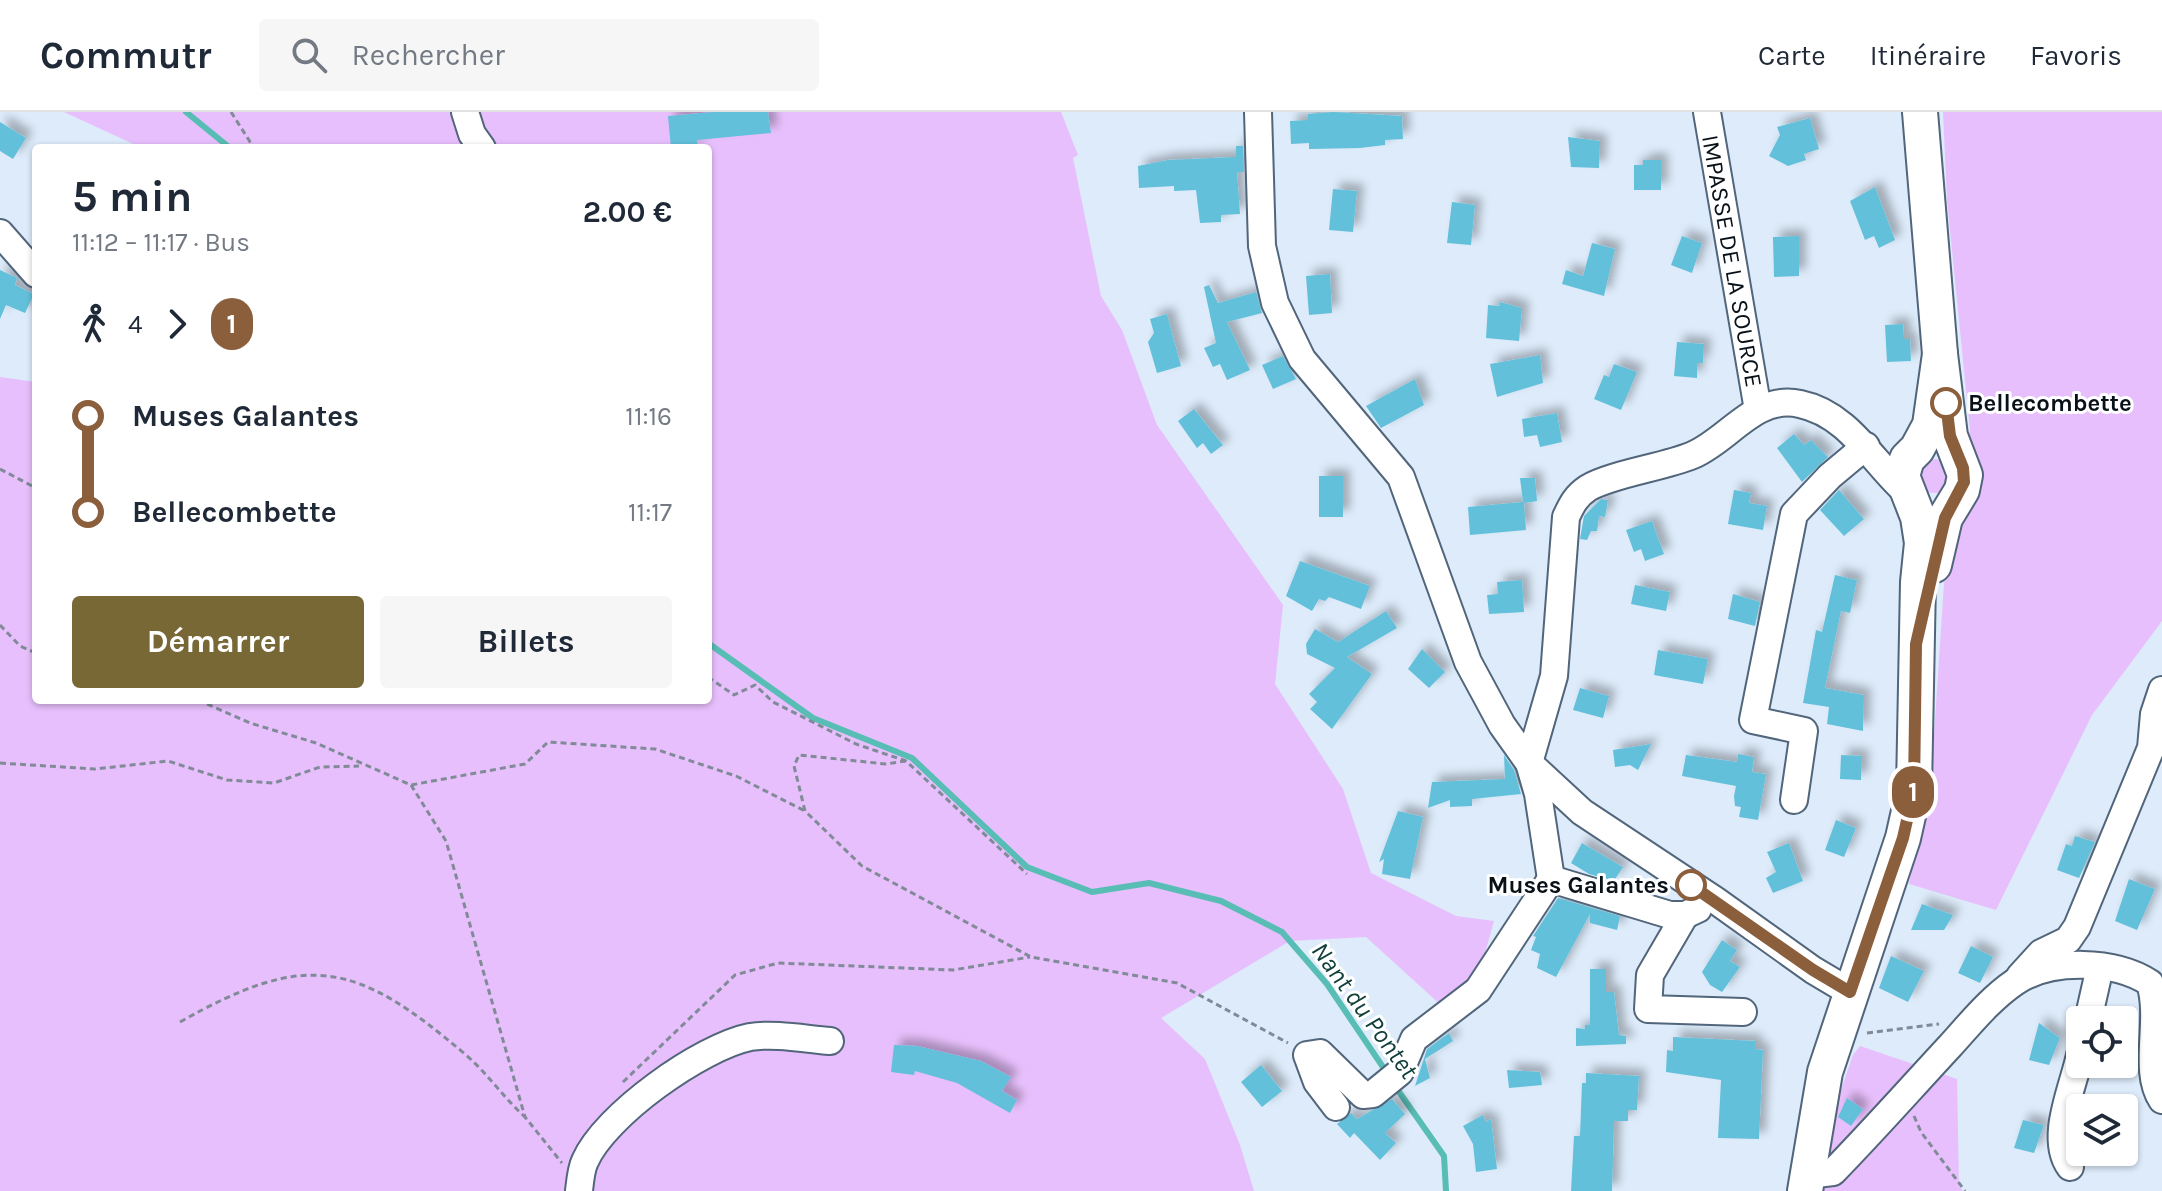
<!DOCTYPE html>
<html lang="fr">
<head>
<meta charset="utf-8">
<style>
	body { margin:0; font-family:Karla,sans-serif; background:#f6f6f7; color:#1f2937; height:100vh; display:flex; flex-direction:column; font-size:30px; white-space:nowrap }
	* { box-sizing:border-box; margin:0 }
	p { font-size:26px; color:#747a83 }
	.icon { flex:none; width:44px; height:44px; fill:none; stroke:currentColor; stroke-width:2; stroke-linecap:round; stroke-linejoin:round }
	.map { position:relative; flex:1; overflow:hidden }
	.details { position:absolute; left:32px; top:32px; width:680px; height:560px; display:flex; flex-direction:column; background:#fff; border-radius:8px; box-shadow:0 2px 6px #0004 }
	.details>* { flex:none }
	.badge { padding:0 16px; border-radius:26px; font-size:28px; line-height:52px }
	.buttons { position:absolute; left:2066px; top:894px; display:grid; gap:16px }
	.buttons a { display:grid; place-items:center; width:72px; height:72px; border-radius:8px; background:#fff; box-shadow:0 2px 6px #0004; font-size:40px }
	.map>.badge { position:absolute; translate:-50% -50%; box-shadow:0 0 0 4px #fff }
	.legs { display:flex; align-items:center; gap:12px; height:88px; padding:0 40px; font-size:26px }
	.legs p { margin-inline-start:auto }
	.summary { display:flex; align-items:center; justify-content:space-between; height:136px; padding:0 40px }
	h1 { font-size:44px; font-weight:700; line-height:60px }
	.cta { display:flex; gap:16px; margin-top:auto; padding:16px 40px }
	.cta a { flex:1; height:92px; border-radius:8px; background:#786836; color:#fff; font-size:32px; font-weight:700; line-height:92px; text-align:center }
	.cta a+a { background:#f6f6f7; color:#1f2937 }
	ul { padding:0 40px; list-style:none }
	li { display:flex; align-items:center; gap:28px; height:96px; font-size:30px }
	li i { display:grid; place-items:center; width:12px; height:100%; margin:0 10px; background:currentColor }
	li i::after { content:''; width:20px; height:20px; margin:-10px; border:6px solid; border-radius:50%; background:#fff }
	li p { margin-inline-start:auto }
	li:first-child i { background:linear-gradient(#0000 50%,currentColor 0) }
	li:last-child i { background:linear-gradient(currentColor 50%,#0000 0) }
	header { display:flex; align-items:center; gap:48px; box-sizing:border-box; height:112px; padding:0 40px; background:#fff; border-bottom:2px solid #e0e1e3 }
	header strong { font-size:38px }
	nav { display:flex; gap:44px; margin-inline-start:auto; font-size:28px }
	.search { width:560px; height:72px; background:#f6f6f7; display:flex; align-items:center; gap:20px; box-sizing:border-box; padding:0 28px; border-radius:8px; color:#747a83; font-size:30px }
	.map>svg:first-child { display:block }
</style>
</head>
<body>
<header>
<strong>Commutr</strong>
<div class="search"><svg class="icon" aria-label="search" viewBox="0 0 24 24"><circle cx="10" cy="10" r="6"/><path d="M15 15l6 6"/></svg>Rechercher</div>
<nav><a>Carte</a><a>Itinéraire</a><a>Favoris</a></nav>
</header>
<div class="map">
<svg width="2162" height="1079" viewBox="0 0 2162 1079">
	<defs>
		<filter id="shadow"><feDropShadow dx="7" dy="-7" stdDeviation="4" flood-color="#0004"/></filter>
	</defs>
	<rect width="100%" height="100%" fill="#ddebfa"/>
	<!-- green -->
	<g fill="#e7bffc">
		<polygon points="64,0 1061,0 1078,43 1073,46 1101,184 1122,218 1157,313 1283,493 1275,572 1343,677 1371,761 1456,804 1494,809 1480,859 1443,895 1366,825 1290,829 1161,906 1205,947 1240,1033 1254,1079 0,1079 0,265 36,270 36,588 708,588 708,36 142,36"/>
		<polygon points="1943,0 2162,0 2162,509 2092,603 1996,798 1909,772 1933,638 1944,472 1970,318 1947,88"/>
		<circle cx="1934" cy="364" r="17"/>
		<polygon points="1860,934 1957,967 1959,1074 1963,1079 1806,1079 1853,943"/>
	</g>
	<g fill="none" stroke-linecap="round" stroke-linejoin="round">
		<!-- stream -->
		<g stroke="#58bdb4" stroke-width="6">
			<polyline points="186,0 230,36"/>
			<polyline points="708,531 813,606 912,646 1027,755 1092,780 1149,771 1221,789 1282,820 1327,872 1387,961"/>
			<polyline points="1395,974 1444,1044 1446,1079"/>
		</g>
	</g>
	<!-- building -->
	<g fill="#63c0db" filter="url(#shadow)">
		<polygon points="714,0 768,0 771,21 697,28 698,34 671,36 668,4"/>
		<polygon points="1333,0 1402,4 1403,27 1385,28 1385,33 1360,36 1309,37 1309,31 1291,32 1290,9 1308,8 1308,2"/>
		<polygon points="1810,6 1819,37 1804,42 1806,48 1788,54 1769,44 1780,23 1777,15"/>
		<polygon points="0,10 26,26 13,47 0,39"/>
		<polygon points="1568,25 1600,29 1599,56 1571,55"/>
		<polygon points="1236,34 1243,34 1244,60 1237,60 1240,102 1221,103 1221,110 1200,111 1196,78 1174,79 1174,74 1139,76 1138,54 1168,48 1236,45"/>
		<polygon points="1643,48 1661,48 1661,78 1634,78 1634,53 1643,53"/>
		<polygon points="1875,75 1895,128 1879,136 1874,124 1865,128 1850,89"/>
		<polygon points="1333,77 1357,79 1353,120 1329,118"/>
		<polygon points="1452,90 1475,93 1471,133 1447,131"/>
		<polygon points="1682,124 1702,131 1692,161 1671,153"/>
		<polygon points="1799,124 1799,164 1774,165 1773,125"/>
		<polygon points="1592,131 1615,137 1604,184 1562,172 1566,158 1583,164"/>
		<polygon points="0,158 17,166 15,173 34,182 25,201 6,193 0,207"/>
		<polygon points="1330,162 1332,201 1309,203 1306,164"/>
		<polygon points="1209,173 1218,191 1256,180 1262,201 1227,210 1250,258 1227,268 1220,252 1213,255 1204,236 1216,231 1204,175"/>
		<polygon points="1500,190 1522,196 1519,229 1486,226 1488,193 1500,194"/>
		<polygon points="1167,202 1181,254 1157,261 1148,230 1154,221 1150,207"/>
		<polygon points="1903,212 1904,227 1910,227 1911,249 1887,250 1885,213"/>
		<polygon points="1677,230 1704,232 1703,251 1697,251 1697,266 1674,264"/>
		<polygon points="1540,243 1543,271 1497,285 1490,252"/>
		<polygon points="1283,244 1296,267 1273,277 1262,253"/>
		<polygon points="1614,252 1637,260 1621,298 1594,287 1604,263 1609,265"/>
		<polygon points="1415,267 1424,293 1381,316 1366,294"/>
		<polygon points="1194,297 1223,333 1211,342 1203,331 1197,336 1178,309"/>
		<polygon points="1557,301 1562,330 1540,335 1537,323 1524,325 1522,307"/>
		<polygon points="1794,322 1804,333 1811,328 1828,345 1802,370 1777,336"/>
		<rect x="1319" y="364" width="24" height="41"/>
		<polygon points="1520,366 1535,366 1537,389 1524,391 1526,418 1470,423 1468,395 1523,390"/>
		<polygon points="1734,378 1751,381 1749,391 1767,394 1763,418 1728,412"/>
		<polygon points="1839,378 1864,407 1844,424 1820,398"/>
		<polygon points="1601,387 1608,388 1605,405 1599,404 1597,419 1591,419 1587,428 1580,427 1584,404"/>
		<polygon points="1652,409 1664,442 1645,449 1641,437 1634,440 1626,418"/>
		<polygon points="1300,449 1370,474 1361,497 1329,485 1325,489 1319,487 1312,499 1286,484"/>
		<polygon points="1835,463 1857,468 1850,501 1841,499 1825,576 1864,583 1863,619 1827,612 1829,595 1803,591 1816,518 1822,520"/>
		<polygon points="1522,468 1524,500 1489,502 1487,483 1498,482 1497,470"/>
		<polygon points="1635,473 1670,480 1666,499 1631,492"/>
		<polygon points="1733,482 1760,490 1755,514 1728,507"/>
		<polygon points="1386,499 1397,516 1347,545 1372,562 1332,617 1310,597 1317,590 1309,582 1335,556 1307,542 1306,532 1315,517 1338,530"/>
		<polygon points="1422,537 1445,560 1429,576 1408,557"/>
		<polygon points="1658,538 1708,547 1703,572 1654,563"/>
		<polygon points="1580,576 1609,584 1603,606 1573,598"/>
		<polygon points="1651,632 1638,658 1630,653 1615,655 1613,638"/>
		<polygon points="1738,642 1754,645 1752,660 1766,662 1758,708 1739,705 1741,695 1735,694 1734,684 1736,674 1682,664 1686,643 1737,650"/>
		<polygon points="1504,643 1514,658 1521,682 1472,687 1472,694 1450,695 1450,688 1428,696 1432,670 1505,667"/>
		<polygon points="1841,643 1862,644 1861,668 1840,667"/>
		<polygon points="1398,699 1423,705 1410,767 1382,762 1384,747 1379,750"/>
		<polygon points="1836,708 1856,716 1844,745 1825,738"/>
		<polygon points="2075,724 2095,730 2079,766 2057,758 2066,732 2072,734"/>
		<polygon points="1582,731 1623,755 1614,769 1589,762 1571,751"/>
		<polygon points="1789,731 1803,769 1773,781 1766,766 1776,760 1767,740"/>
		<polygon points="2129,767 2155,777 2137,818 2115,809"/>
		<polygon points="1558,786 1620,804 1617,818 1590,811 1590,802 1556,865 1537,856 1540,842 1531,838 1536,825 1533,824"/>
		<polygon points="1922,792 1953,803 1944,818 1911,818"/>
		<polygon points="1722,828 1737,838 1730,849 1740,855 1722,880 1710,873 1702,860"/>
		<polygon points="1971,834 1993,845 1980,871 1958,861"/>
		<polygon points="1891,844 1924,859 1908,890 1879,876"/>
		<polygon points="1590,857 1606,857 1606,880 1614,880 1619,923 1626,924 1626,932 1576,934 1576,916 1585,917 1585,913 1590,913"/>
		<polygon points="2039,911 2060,926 2049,953 2029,948"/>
		<polygon points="1449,921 1453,929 1425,947 1430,966 1415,974 1427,937"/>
		<polygon points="1673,925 1755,929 1755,937 1763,938 1759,1027 1718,1026 1721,968 1666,960 1667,938 1673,939"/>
		<polygon points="894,933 917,934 981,949 1011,965 1002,979 1017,988 1010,1001 957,971 915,959 914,963 891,960"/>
		<polygon points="1261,953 1282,979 1262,995 1241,970"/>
		<polygon points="1507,958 1540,960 1542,973 1509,976"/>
		<polygon points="1586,961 1639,964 1637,998 1628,998 1628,1009 1614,1009 1612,1079 1571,1079 1574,1024 1580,1024 1582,971 1586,971"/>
		<polygon points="1847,986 1863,997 1851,1014 1838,1005"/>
		<polygon points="1392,987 1405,1002 1385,1021 1396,1031 1380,1048 1354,1021 1350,1026 1337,1012 1351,1001 1357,1007"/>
		<polygon points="1483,1003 1486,1010 1491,1007 1497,1057 1476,1060 1473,1032 1463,1014"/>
		<polygon points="2023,1008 2044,1013 2034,1041 2014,1036"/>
	</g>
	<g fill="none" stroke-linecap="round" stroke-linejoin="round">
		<!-- minor casing -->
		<g stroke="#51657b" stroke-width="30">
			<g id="minor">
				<polyline points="465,0 472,22 482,36"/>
				<polyline points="1258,0 1262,134 1275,191 1302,247 1401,365 1468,550 1502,613 1529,651 1582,700 1715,788 1813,858 1850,880"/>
				<polyline points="1707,0 1758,298"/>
				<polyline points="0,121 36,162"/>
				<polyline points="1794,688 1804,619 1753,608 1794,402 1830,364 1866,334"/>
				<path d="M1551 767 1538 682 1529 651 1554 564 1566 405C1572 392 1576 384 1588 376 1611 362 1665 355 1693 343 1730 327 1755 282 1800 292 1849 302 1873 351 1907 381"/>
				<polyline points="1551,767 1670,803 1685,803 1698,797"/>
				<polyline points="1685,803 1650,863 1648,897 1743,900"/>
				<polyline points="2020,864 2041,841 2068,828 2077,815 2151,636 2154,602 2162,578"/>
				<polyline points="2088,908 2100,855"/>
				<polyline points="1336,995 1317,970 1307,943 1320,941 1363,983 1373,982 1400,960 1414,927 1478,878 1551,767"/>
				<path d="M2070 1055C2049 1026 2073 976 2080 943"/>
				<path d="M1808 1063 1833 1060C1873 1019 1911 976 1950 934 1970 912 1990 887 2015 870 2051 846 2115 848 2150 871 2162 909 2142 958 2162 988"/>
				<path d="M579 1079C580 1070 581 1057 585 1049 605 1003 701 935 750 925 775 921 805 927 830 929"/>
			</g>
		</g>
		<!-- major casing -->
		<g stroke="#51657b" stroke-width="38">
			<g id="major">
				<polyline points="1920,0 1940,242 1950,324 1965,363 1962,378 1945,406 1934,453"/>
				<polyline points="1805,1079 1825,960 1903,726 1914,677 1918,470 1922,431 1918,405 1902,364 1907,347 1917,337 1930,313 1940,242"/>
			</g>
		</g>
		<!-- path -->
		<g stroke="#808b97" stroke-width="3" stroke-dasharray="6 4" stroke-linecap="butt">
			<polyline points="231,0 254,36"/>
			<polyline points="0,357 36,376"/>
			<polyline points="0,513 20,534 36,541"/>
			<polyline points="708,565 734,583 755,573 773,590 856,632 906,649 1027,762"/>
			<polyline points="198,588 250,611 316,631 411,673 525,652 548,630 655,637 736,664 805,699"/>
			<polyline points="906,649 886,652 799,643 794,654 805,699 862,754 1031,845 1177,871 1288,931"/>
			<polyline points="0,651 95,657 168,649 227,668 274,671 320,655 359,654"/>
			<polyline points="411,673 446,729 525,1005 562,1051"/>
			<path d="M180 910C307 838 356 849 466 943 488 962 504 986 525 1005"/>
			<polyline points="1867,921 1939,912"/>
			<polyline points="623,970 735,863 778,851 953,858 1030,845"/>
			<polyline points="1914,1004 1921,1020 1965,1079"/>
		</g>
		<!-- minor -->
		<use href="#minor" stroke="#fff" stroke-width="26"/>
		<!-- major -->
		<use href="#major" stroke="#fff" stroke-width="34"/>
	</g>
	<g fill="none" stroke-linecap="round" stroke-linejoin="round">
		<!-- line-1 casing -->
		<g stroke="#fff" stroke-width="18">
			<polyline id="line-1" points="1691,773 1813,858 1850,880 1903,726 1914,677 1916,532 1945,406 1964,370 1963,356 1950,324 1946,291"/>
		</g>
		<!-- line-1 -->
		<use href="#line-1" stroke="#8b5e3c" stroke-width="12"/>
	</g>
	<!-- markers -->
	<g fill="#fff" stroke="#8b5e3c" stroke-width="4">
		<circle cx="1946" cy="291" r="14"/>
		<circle cx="1691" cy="773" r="14"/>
	</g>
	<g text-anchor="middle" stroke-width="6" stroke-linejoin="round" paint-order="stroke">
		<!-- street labels -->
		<g font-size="24" fill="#081018" stroke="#fff">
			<text transform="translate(1732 149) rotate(80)" y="8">IMPASSE DE LA SOURCE</text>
		</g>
		<!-- stop labels -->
		<g font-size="24" font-weight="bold" fill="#081018" stroke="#fff" text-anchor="start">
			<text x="1968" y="299">Bellecombette</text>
			<text x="1669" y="781" text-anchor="end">Muses Galantes</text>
		</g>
		<!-- water labels -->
		<g font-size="26" font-style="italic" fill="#11403c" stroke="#fff">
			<text transform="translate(1365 898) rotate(54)" y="9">Nant du Pontet</text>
		</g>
	</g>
</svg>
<div class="buttons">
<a><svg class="icon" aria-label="locate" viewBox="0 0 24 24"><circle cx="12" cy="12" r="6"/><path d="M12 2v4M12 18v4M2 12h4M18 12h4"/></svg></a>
<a><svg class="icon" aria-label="layers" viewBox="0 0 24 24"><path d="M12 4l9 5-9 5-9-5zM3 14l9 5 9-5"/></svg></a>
</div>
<b class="badge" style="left:1913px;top:680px;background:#8b5e3c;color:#fff">1</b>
<section class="details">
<div class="summary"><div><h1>5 min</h1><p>11:12 – 11:17 · Bus</p></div><b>2.00 €</b></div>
<div class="legs"><svg class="icon" aria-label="walk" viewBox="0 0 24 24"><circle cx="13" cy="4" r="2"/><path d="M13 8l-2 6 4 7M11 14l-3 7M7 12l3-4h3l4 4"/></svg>4<svg class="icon" aria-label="forward" viewBox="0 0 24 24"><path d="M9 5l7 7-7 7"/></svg><b class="badge" style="background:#8b5e3c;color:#fff">1</b></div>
<ul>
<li><i style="color:#8b5e3c"></i><b>Muses Galantes</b><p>11:16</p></li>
<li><i style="color:#8b5e3c"></i><b>Bellecombette</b><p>11:17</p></li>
</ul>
<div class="cta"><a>Démarrer</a><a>Billets</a></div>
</section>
</div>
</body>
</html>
